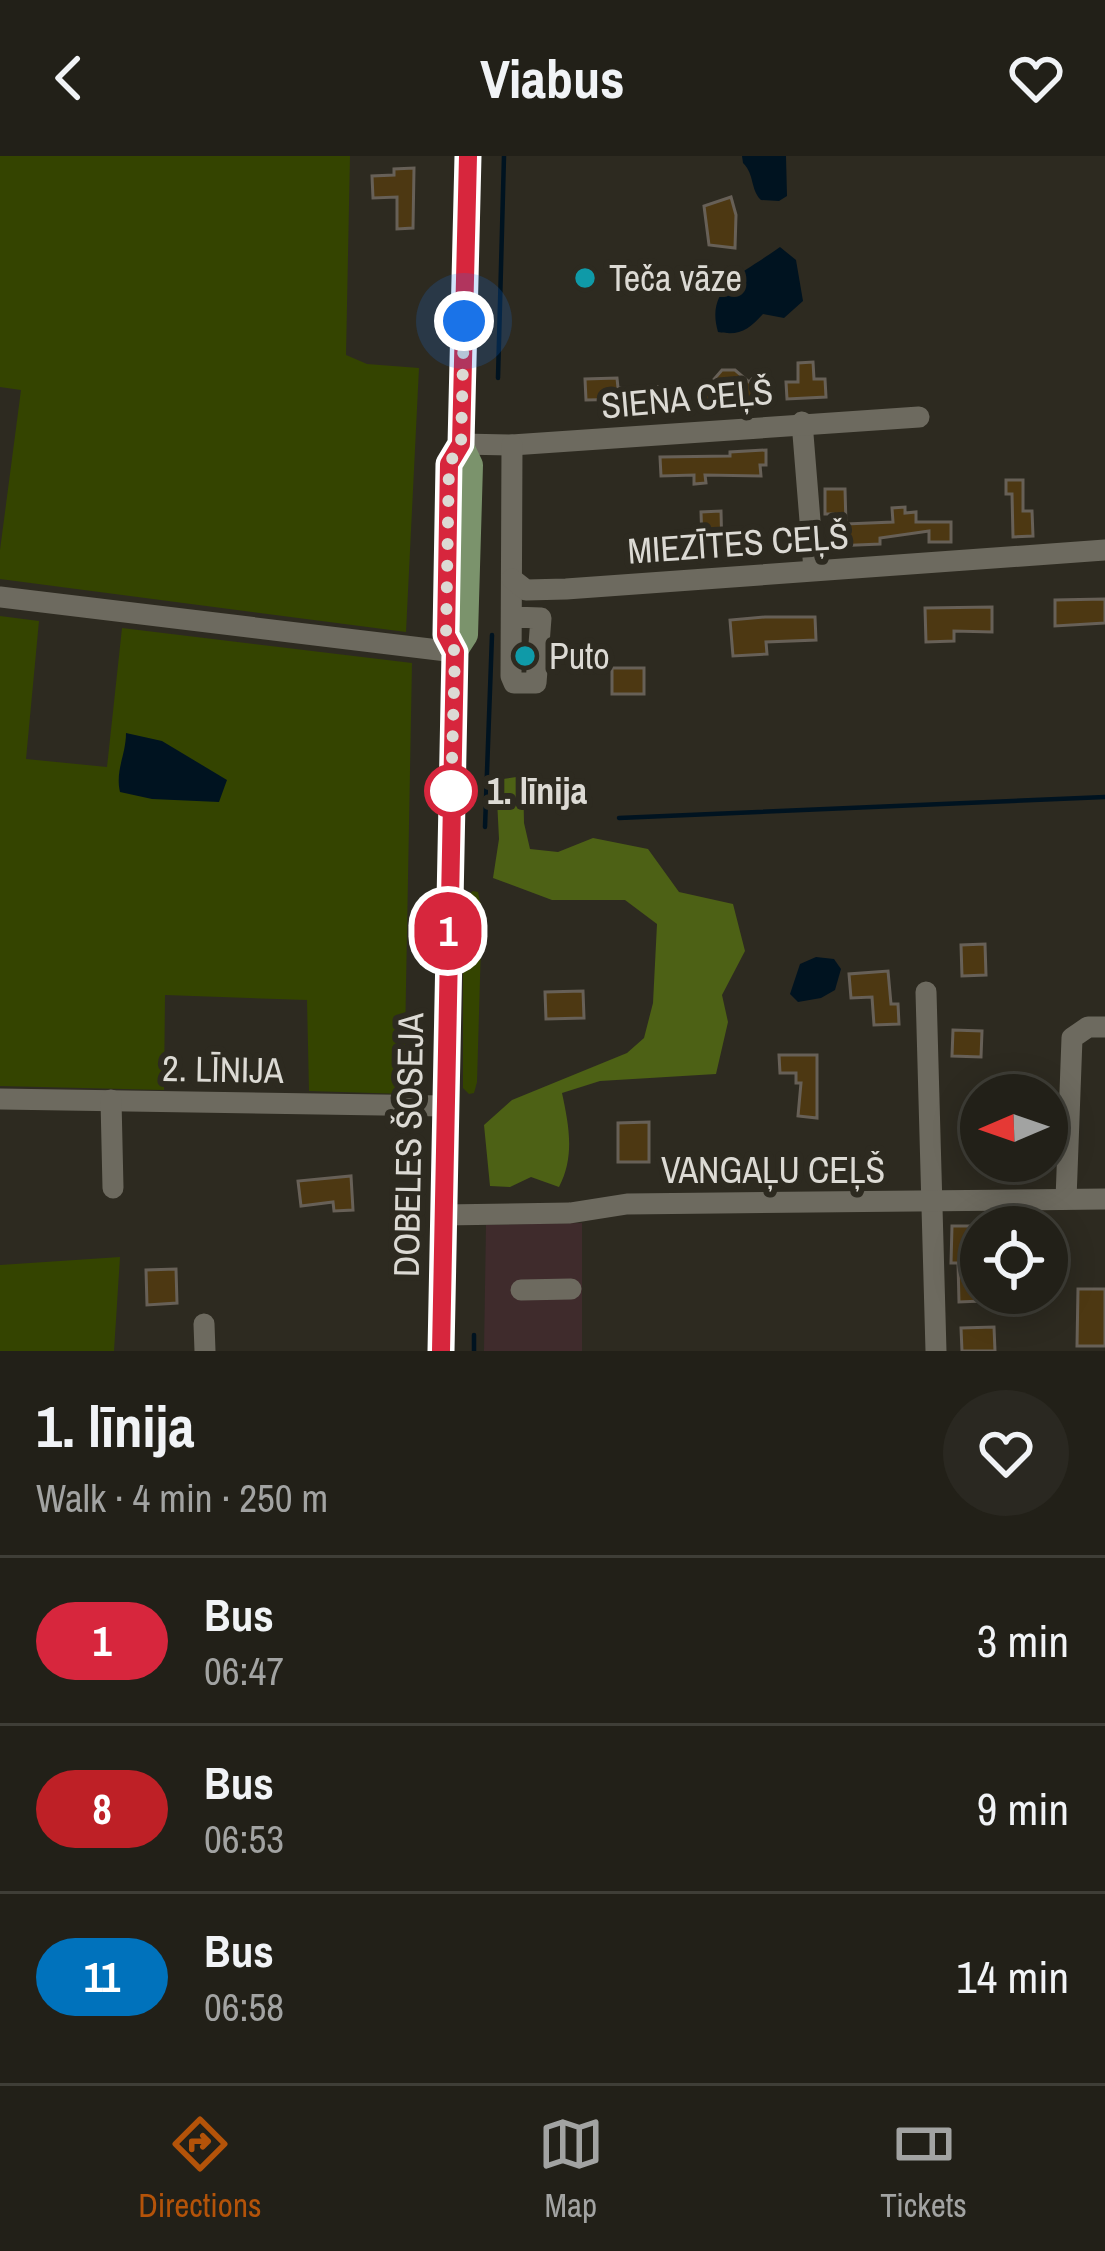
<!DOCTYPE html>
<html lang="en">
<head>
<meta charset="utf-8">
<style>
	body { margin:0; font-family:"Archivo Narrow",sans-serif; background:#2a2821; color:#f1f3f6; height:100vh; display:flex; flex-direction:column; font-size:45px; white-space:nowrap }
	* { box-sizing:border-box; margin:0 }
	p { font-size:39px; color:#a2a3a2 }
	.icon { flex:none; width:66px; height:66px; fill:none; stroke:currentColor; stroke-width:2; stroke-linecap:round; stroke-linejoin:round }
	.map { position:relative; height:1195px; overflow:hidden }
	.sheet { display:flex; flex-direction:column; background:#222018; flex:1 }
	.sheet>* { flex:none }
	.badge { padding:0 24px; border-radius:39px; font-size:42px; line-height:78px }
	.needle { width:78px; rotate:268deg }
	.fabs { position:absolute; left:960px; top:918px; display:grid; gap:24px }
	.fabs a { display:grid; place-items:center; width:108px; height:108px; border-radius:50%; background:#222018; box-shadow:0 6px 30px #0003,0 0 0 3px #3f3e37; font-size:60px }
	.you { position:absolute; width:60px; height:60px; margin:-30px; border:9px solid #fff; border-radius:50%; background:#1a73e8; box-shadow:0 0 0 18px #1a73e833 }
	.map>.badge { position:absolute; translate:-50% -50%; box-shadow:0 0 0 6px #fff }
	.round { display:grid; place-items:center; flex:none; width:126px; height:126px; border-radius:63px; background:#2a2821 }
	.overview { display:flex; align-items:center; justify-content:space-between; height:204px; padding:0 36px }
	h1 { font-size:57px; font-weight:800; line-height:90px }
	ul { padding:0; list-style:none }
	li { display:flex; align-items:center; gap:36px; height:168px; padding:0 36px; border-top:3px solid #3f3e37 }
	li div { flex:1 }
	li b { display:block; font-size:45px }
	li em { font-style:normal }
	li .badge { min-width:132px; font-weight:700; text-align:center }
	header { display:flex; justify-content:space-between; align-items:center; height:156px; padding:0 36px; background:#222018; font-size:54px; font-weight:800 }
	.tab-bar { display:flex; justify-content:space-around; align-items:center; height:168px; border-top:3px solid #3f3e37; background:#222018; font-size:33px; color:#a2a3a2 }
	.tab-bar a { display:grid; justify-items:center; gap:6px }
	.tab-bar .current { color:#b45309 }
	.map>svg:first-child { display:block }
</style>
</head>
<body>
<header><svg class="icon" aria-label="back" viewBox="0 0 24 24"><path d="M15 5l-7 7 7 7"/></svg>Viabus<svg class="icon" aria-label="heart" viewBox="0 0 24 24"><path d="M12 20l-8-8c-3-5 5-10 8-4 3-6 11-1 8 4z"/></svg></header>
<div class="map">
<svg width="1105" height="1195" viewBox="0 0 1105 1195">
	<rect width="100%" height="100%" fill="#2d2a20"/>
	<!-- commercial -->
	<polygon fill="#3f2b2c" points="582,1067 582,1195 484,1195 486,1069"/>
	<!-- green -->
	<g fill="#344400">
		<polygon points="0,0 350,0 346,199 367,208 419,212 406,476 0,423 0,394 21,234 0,231"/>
		<polygon points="0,460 39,465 26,603 107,611 122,472 412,507 404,938 309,935 307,844 165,839 164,934 0,930"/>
		<polygon points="473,735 478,736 482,754 477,926 474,937 469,938 463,932 463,744"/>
		<polygon points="120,1101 114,1195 0,1195 0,1109"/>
	</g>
	<!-- forest -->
	<path fill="#4d6115" d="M523 620 524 667 530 693 558 696 593 682 648 693 679 736 733 748 745 795 722 839 728 866 716 918 600 925 562 937C569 970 575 1000 559 1031L531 1021 510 1031 490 1030 484 969 512 944 627 897 644 882 653 847 657 768 625 744H552L493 722 499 683 496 624Z"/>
	<!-- water -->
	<g fill="#001320">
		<path d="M742 0H786L787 40 779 45 761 44C750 33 755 19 743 7Z"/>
		<path d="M780 91 796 104 803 145 784 162 763 158C748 174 740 180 718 176 704 129 748 115 780 91Z"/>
		<path d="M126 577 162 585 227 624 219 646 152 643 120 636C115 614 126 599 126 577Z"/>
		<polygon points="816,801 834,803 841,813 835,834 821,842 798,846 790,838 800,808"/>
	</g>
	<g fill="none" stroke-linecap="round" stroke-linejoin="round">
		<!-- stream -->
		<g stroke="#001320" stroke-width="4.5">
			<polyline points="498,222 504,0"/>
			<polyline points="619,662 1105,641"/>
			<polyline points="485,671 492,479"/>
			<polyline points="474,1195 474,1179"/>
		</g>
	</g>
	<!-- building -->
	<g fill="#4d3812" stroke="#676057" stroke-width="3">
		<polygon points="414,12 413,72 397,73 397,41 373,42 372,20 394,19 394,13"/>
		<polygon points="731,41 736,59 735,92 709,89 704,50"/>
		<polygon points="813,206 814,223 825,223 826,241 787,243 786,226 798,226 798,207"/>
		<polygon points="722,214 735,214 749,226 752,223 763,233 761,243 750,247 713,246 709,251 698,248 697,243"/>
		<polygon points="617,222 618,232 670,230 670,252 646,253 645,245 635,246 635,243 586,244 585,223"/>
		<polygon points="766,294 766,309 760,309 761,320 705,319 706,327 694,328 694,319 661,320 660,301 730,300 730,296"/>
		<polygon points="1006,324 1023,324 1023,355 1032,355 1033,380 1013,381 1012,338 1006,338"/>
		<polygon points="825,333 845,333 846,368 893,366 892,352 905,351 905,357 916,356 916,366 951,366 951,386 929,386 929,375 880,382 880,388 834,390 833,358 825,358"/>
		<polygon points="721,355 722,399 670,401 669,386 702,385 701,356"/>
		<polygon points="1105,443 1105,467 1055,470 1055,444"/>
		<polygon points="992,451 992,476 954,475 954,485 926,486 925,452"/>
		<polygon points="765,461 815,461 816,484 766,486 767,498 733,500 730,464"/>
		<rect x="612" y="512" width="32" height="26"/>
		<polygon points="985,788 986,819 962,820 961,789"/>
		<polygon points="888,815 891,848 898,848 899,868 874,869 872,841 851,842 849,818"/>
		<polygon points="583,835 584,862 546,863 545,836"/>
		<polygon points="953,874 982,875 981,901 952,900"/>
		<polygon points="779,899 817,899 817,962 798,960 801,927 796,927 796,917 780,917"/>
		<polygon points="649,966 649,1006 618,1006 618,967"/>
		<polygon points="351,1020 353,1054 334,1055 333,1046 301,1050 298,1025"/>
		<polygon points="952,1070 981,1070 981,1145 959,1146 958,1107 951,1107"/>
		<polygon points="176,1113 177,1147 147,1149 146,1114"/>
		<polygon points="1078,1133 1105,1133 1105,1190 1077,1190"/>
		<polygon points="994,1171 995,1195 962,1195 961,1172"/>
	</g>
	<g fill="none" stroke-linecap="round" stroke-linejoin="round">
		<!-- minor -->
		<g stroke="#6d6a5f" stroke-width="21">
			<polyline points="802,266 814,414"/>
			<polyline points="461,288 512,289 919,261"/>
			<polyline points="512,289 511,520 514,527 536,527 541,462 513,461"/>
			<polyline points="512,423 526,434 566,433 1105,394"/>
			<polyline points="0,441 455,496"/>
			<polyline points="926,836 936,1195"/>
			<polyline points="0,943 445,950"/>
			<polyline points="111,944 113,1032"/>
			<polyline points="1066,1043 1072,882 1088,871 1105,871"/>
			<polyline points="443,1059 570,1057 627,1048 1105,1043"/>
			<polyline points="521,1134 571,1133"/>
			<polyline points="204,1168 205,1195"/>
		</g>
		<!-- major -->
		<g stroke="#7b936c" stroke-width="24">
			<polyline points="455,496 466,479 471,309 461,288 468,0"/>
			<polyline points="441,1195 455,496 445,479 449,308 461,288"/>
		</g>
	</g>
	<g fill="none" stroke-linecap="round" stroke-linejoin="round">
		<!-- line casing -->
		<g stroke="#fff" stroke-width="27">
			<polyline id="line" points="441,1195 455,496 446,479 449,308 461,288 468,0"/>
		</g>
		<!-- line -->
		<use href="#line" stroke="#d7263d" stroke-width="18"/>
		<!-- walk -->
		<polyline stroke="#dcdad4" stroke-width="12" stroke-dasharray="0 21.6" points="451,635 451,640 455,496 446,479 449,308 461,288 464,165"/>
	</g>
	<!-- markers -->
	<g fill="#0f9aa8" stroke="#2d2a20" stroke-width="4.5">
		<circle cx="585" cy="122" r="12"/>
		<circle cx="525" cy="500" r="12"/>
	</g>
	<circle fill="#fff" stroke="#d7263d" stroke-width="6" cx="451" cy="635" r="24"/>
	<g text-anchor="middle" stroke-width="12" stroke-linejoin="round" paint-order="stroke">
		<!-- poi labels -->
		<g font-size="36" fill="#dcdad4" stroke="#2d2a20" text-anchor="start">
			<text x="609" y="135">Teča vāze</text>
			<text x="549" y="513">Puto</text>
		</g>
		<!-- street labels -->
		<g font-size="36" fill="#dcdad4" stroke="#2d2a20">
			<text transform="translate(687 242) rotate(-5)" y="13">SIENA CEĻŠ</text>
			<text transform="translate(738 387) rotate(-4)" y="13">MIEZĪTES CEĻŠ</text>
			<text transform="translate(223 913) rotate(1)" y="13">2. LĪNIJA</text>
			<text transform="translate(408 989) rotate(-89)" y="13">DOBELES ŠOSEJA</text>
			<text x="773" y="1027">VANGAĻU CEĻŠ</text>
		</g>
		<!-- stop labels -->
		<g font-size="36" font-weight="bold" fill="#dcdad4" stroke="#2d2a20" text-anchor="start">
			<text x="487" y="648">1. līnija</text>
		</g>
	</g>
</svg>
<div class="fabs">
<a><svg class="needle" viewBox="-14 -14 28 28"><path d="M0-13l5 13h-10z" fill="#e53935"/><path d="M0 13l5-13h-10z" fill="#a2a3a2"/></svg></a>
<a><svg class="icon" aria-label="locate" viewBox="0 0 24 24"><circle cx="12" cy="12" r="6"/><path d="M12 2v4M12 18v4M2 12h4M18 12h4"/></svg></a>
</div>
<div class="you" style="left:464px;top:165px"></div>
<b class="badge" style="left:448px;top:775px;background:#d7263d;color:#fff">1</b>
</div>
<section class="sheet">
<div class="overview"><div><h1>1. līnija</h1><p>Walk · 4 min · 250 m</p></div><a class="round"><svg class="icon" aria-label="heart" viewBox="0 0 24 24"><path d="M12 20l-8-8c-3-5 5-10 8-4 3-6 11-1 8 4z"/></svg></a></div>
<ul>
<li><span class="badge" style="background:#d7263d;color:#fff">1</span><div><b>Bus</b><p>06:47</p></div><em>3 min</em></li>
<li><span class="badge" style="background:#be2026;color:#fff">8</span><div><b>Bus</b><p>06:53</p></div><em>9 min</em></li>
<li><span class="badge" style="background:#0072bc;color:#fff">11</span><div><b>Bus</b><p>06:58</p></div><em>14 min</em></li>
</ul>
</section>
<nav class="tab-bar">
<a class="current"><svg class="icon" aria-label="directions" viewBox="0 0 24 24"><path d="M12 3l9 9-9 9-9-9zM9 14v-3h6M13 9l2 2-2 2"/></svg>Directions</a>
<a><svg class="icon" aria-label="map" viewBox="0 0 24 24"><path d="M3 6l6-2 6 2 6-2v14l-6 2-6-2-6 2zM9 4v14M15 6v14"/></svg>Map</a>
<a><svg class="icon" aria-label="tickets" viewBox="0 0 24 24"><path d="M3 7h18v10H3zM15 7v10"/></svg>Tickets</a>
</nav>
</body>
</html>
